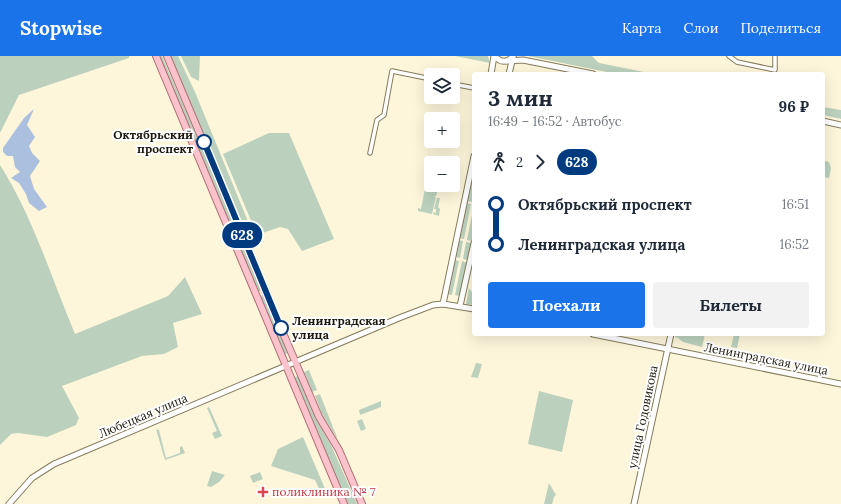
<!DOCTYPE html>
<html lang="ru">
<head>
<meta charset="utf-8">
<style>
	body { margin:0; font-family:Lora,serif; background:#f2f2f3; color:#1f2937; height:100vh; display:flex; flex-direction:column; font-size:15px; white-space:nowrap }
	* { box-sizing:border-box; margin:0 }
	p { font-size:13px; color:#747a83 }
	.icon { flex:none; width:22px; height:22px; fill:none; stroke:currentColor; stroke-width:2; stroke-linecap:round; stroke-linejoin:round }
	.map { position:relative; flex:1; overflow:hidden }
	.side { position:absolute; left:472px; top:16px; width:353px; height:264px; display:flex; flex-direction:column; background:#fff; border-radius:4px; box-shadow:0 4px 16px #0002 }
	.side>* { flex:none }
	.badge { padding:0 8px; border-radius:13px; font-size:14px; line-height:26px }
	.fabs { position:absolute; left:424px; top:12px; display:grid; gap:8px }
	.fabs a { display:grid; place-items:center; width:36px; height:36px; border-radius:4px; background:#fff; box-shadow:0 4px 16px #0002; font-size:20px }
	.map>.badge { position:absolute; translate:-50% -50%; box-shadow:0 0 0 2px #fff }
	.legs { display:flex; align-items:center; gap:6px; height:44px; padding:0 16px; font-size:13px }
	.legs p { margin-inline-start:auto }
	.headline { display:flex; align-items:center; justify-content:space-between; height:68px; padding:0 16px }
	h1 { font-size:22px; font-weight:700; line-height:30px }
	.cta { display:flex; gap:8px; margin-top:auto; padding:8px 16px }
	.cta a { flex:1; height:46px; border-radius:4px; background:#1a73e8; color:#fff; font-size:16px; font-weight:700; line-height:46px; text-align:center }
	.cta a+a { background:#f2f2f3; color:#1f2937 }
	ul { padding:0 16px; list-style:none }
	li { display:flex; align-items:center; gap:14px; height:40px; font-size:15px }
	li i { display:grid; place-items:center; width:6px; height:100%; margin:0 5px; background:currentColor }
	li i::after { content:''; width:10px; height:10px; margin:-5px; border:3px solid; border-radius:50%; background:#fff }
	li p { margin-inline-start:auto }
	li:first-child i { background:linear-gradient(#0000 50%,currentColor 0) }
	li:last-child i { background:linear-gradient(currentColor 50%,#0000 0) }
	header { display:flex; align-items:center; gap:24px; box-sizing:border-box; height:56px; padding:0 20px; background:#1a73e8; color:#fff }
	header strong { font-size:19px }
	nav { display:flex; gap:22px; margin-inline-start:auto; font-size:14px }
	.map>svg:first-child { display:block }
</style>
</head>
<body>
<header>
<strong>Stopwise</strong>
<nav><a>Карта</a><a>Слои</a><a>Поделиться</a></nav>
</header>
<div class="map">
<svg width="841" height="448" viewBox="0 0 841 448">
	<rect width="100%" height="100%" fill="#fef6da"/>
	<!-- green -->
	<g fill="#bbd1bd">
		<polygon points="0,0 129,0 129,2 19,39 0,77"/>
		<polygon points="159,0 162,0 189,62 197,78 261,234 258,236"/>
		<polygon points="169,0 178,0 195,36 254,180 248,180 218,109 189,49"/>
		<polygon points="181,0 200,0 199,25 191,21"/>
		<polygon points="455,0 488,0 490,7"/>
		<polygon points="528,0 592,0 599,7 654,18 617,18"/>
		<polygon points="823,51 841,54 841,63 823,59"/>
		<polygon points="269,77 289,77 334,183 302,195 288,173 280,171 257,179 223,98"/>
		<polygon points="826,105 829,106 831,112 829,122 823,121 824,106"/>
		<path d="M0 109C33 161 51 221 75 278L168 240 185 221 202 258 173 267 178 291 164 298 142 300 62 330 79 362 76 369 47 381 18 377 11 378 0 389Z"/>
		<polygon points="470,125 474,125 474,135 472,146 466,145"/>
		<polygon points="427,131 438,133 436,140 433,140 436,141 432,158 418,155 418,152 421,153 425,133 427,133"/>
		<polygon points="437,142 440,142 438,151 440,153 439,160 433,158 434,156 436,157 436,153 434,153"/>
		<polygon points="466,147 471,148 464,183 459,182"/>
		<polygon points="474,149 474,175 472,185 467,184"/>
		<polygon points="458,184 463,185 460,202 455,201"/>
		<polygon points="466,186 471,187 468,204 463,203"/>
		<polygon points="454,204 459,205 452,239 447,238"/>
		<polygon points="462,205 467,207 460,240 455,239"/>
		<polygon points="469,232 474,239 474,249 466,248"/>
		<polygon points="263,239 288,297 284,299 259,241"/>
		<polygon points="675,278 705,278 702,291 683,286 678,282 675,281"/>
		<polygon points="734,278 740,278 737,292 731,291"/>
		<polygon points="476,307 482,308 478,322 471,321"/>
		<polygon points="309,314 317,334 312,336 304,316"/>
		<polygon points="298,320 316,363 331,389 357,448 347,448 293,322"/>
		<polygon points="539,335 573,344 562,396 528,388"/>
		<polygon points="320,338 338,384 322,358 315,340"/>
		<polygon points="381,345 381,351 360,359 359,354"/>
		<polygon points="209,351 222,380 215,383 212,377 217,375 207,352"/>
		<polygon points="362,363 366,373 361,375 357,365"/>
		<polygon points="156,373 159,374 166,402 180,397 180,391 182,390 185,397 165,404"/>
		<polygon points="303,381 326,435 321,437 315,424 271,410 278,393"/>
		<polygon points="212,415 225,419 219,426 211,431 207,430"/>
		<polygon points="260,416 263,423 253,427 250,420"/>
		<polygon points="549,427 556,439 554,441 552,448 544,448"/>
	</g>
	<!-- water -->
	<polygon fill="#abc0df" points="34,53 27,69 35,81 29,90 32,97 40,105 30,120 34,133 47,151 39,155 29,147 26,138 19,127 11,122 20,116 15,111 13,100 7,100 3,96 3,92 24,62"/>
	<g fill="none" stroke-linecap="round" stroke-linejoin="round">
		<!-- street casing -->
		<g stroke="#857c5c" stroke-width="5.5">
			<g id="street">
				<polyline points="729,0 737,6 775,14 775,0"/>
				<polyline points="453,28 474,32"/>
				<polyline points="370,97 377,64 384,59 392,15 431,23"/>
			</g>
		</g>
		<!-- secondary casing -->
		<g stroke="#857c5c" stroke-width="7">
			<g id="secondary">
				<path d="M495 0C500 7 508 7 513 0"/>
				<polyline points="507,5 523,4 593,18"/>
				<polyline points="491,18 494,0"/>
				<polyline points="509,18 513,1"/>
				<polyline points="823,65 841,69"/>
				<polyline points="443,248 474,100"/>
				<polyline points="460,250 474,187"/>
				<polyline points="593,278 841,328"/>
				<polyline points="9,448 32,422 54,408 399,262 433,249 443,248 474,253"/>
				<polyline points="634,448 671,278"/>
			</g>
		</g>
		<!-- primary casing -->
		<g stroke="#ac6d72" stroke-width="8">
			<g id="primary">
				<polyline points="156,0 344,448"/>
				<polyline points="167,0 213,109 265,235 319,361 339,394 362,448"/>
			</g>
		</g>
		<!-- street -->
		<use href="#street" stroke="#fff" stroke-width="3.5"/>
		<!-- secondary -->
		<use href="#secondary" stroke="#fff" stroke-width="5"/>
		<!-- primary -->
		<use href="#primary" stroke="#fcc3cc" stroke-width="6"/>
	</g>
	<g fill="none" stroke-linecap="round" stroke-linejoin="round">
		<!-- line-1 casing -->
		<g stroke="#fff" stroke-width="9">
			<polyline id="line-1" points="204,86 281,272"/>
		</g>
		<!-- line-1 -->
		<use href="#line-1" stroke="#003b80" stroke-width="6"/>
	</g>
	<!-- markers -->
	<g fill="#fff" stroke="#003b80" stroke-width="2">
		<circle cx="204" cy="86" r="7"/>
		<circle cx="281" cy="272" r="7"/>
	</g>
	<path fill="#e0444e" stroke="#fff" stroke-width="1.5" d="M261 430h4v4h4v4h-4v4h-4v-4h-4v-4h4z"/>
	<g text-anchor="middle" stroke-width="4" stroke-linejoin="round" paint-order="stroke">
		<!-- stop labels -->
		<g font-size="12" font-weight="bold" fill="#1c180b" stroke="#fff" text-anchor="end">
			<text x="193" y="83">Октябрьский<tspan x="193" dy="14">проспект</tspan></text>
			<text x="292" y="269" text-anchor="start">Ленинградская<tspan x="292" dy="14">улица</tspan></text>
		</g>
		<!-- street labels -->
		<g font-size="12" fill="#1c180b" stroke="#fff">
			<text transform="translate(766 303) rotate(11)" y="4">Ленинградская улица</text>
			<text transform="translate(143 360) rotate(-23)" y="4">Любецкая улица</text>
			<text transform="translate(643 361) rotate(-78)" y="4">улица Годовикова</text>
		</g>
		<!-- health labels -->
		<g font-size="12" fill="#be3a42" stroke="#fff" text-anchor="start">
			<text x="272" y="440">поликлиника № 7</text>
		</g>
	</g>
</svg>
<div class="fabs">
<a><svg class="icon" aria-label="layers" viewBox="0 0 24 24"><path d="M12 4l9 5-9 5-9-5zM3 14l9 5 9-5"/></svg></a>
<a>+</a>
<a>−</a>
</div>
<b class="badge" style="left:242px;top:179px;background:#003b80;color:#fff">628</b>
<section class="side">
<div class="headline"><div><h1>3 мин</h1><p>16:49 – 16:52 · Автобус</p></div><b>96 ₽</b></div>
<div class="legs"><svg class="icon" aria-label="walk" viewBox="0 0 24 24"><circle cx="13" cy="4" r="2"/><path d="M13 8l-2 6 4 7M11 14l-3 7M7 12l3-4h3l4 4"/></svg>2<svg class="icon" aria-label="forward" viewBox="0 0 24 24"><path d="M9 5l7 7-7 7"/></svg><b class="badge" style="background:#003b80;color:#fff">628</b></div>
<ul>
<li><i style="color:#003b80"></i><b>Октябрьский проспект</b><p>16:51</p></li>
<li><i style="color:#003b80"></i><b>Ленинградская улица</b><p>16:52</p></li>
</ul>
<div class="cta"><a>Поехали</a><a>Билеты</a></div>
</section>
</div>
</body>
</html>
